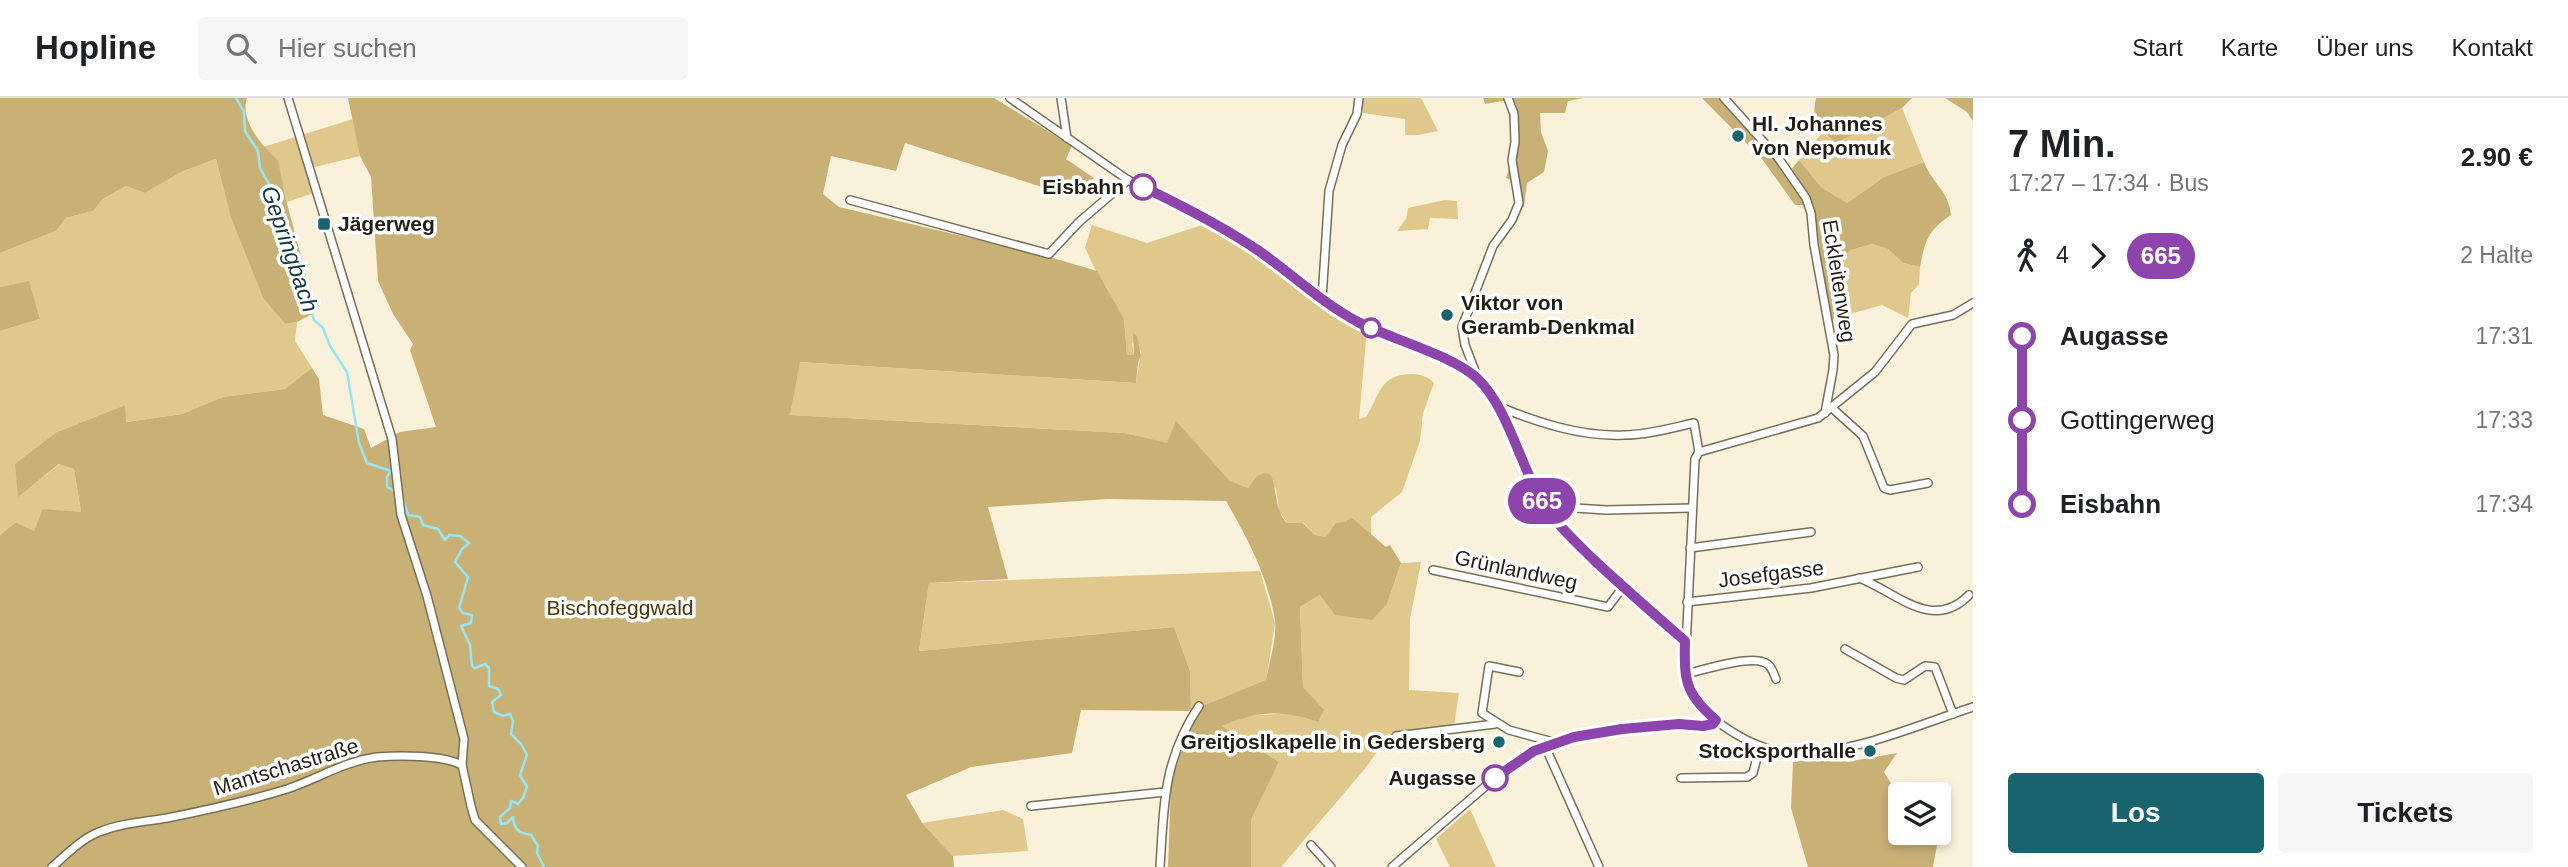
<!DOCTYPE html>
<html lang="de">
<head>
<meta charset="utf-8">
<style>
	body { margin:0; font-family:Arial,sans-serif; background:#f6f6f6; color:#202124; height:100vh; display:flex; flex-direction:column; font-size:26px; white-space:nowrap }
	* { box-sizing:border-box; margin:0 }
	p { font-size:23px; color:#757577 }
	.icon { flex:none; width:38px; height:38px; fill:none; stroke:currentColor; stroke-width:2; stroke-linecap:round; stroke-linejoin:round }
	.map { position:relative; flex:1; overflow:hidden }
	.sheet { display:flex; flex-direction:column; background:#fff; width:595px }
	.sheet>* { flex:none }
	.badge { padding:0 14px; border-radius:23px; font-size:24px; line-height:46px }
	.controls { position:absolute; left:1888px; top:684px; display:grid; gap:14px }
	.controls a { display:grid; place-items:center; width:63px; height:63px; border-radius:7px; background:#fff; box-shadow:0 4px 10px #0003; font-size:35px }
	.map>.badge { position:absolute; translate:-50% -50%; box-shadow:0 0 0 4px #fff }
	.legs { display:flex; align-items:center; gap:10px; height:77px; padding:0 35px; font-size:23px }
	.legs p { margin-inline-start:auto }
	.headline { display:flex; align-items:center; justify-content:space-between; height:119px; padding:0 35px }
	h1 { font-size:38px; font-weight:800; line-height:52px }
	.primary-button { display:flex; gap:14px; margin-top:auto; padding:14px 35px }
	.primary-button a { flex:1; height:80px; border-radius:7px; background:#17636e; color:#fff; font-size:28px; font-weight:800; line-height:80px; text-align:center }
	.primary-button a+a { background:#f6f6f6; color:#202124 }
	ul { padding:0 35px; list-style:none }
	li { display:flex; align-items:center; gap:24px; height:84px; font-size:26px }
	li i { display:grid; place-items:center; width:10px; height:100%; margin:0 9px; background:currentColor }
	li i::after { content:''; width:18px; height:18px; margin:-9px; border:5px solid; border-radius:50%; background:#fff }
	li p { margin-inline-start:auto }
	li:first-child i { background:linear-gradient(#0000 50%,currentColor 0) }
	li:last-child i { background:linear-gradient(currentColor 50%,#0000 0) }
	header { display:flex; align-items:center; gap:42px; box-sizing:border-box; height:98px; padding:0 35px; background:#fff; border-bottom:2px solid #e0e0e0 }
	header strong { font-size:33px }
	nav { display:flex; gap:38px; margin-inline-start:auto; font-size:24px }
	.search { width:490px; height:63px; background:#f6f6f6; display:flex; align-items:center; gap:18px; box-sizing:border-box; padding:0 24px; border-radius:7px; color:#757577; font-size:26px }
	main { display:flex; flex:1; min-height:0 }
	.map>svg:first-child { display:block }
</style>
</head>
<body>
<header>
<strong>Hopline</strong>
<div class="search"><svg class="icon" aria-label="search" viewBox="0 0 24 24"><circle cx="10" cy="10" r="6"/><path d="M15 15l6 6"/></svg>Hier suchen</div>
<nav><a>Start</a><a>Karte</a><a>Über uns</a><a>Kontakt</a></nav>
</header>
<main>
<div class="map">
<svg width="1973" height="769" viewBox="0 0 1973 769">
	<rect width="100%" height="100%" fill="#faf1db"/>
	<!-- green -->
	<g fill="#e0c88c">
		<polygon points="1363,0 1421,0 1438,33 1418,37 1405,37 1405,21 1363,15"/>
		<polygon points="1902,10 1924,64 1884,79 1847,105 1821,89 1799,62 1822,35 1837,45"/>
		<polygon points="353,21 360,58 307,71 314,95 287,104 263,49"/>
		<polygon points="216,61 231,120 263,200 285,226 297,224 295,243 312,270 285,291 223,299 182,316 125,324 125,307 57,334 18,398 60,366 74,371 81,415 34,433 16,424 0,437 0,233 40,221 29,184 0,189 0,155 56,133 66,120 93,113 103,101 126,88 145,95 183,73"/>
		<polygon points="1445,102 1457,103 1458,121 1430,120 1428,131 1397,133 1406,121 1408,110"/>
		<path d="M1205 126 1254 157 1318 205 1369 235 1366 242 1359 321 1366 319C1380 298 1379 275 1414 276 1422 277 1429 279 1434 285L1423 315 1420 343 1402 394 1371 419V437L1351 419 1326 439 1315 437 1304 425H1287L1279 413 1276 390 1256 382 1248 390 1230 383 1176 324 1167 346 1125 335 790 317 799 264 1136 285 1141 254 1138 248 1132 245 1134 257H1127L1124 221 1119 215 1106 188 1102 186 1085 150 1092 127 1147 145Z"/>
		<polygon points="1872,146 1888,151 1903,165 1920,169 1919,186 1911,195 1908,220 1882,207 1843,218 1849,207 1839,177 1840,161 1851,152"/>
		<polygon points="1421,464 1410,521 1409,592 1459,595 1454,628 1390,637 1363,673 1281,769 1251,769 1251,722 1279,664 1221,628 1244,618 1292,615 1318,623 1323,612 1303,589 1300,509 1320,497 1387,506 1401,465"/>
		<polygon points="1260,473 1275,525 1266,583 1191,613 1190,573 1174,529 919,553 929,485"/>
		<polygon points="1470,711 1496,769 1450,769 1436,741"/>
		<polygon points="1003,712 1023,721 1028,753 953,758 922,725"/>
	</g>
	<!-- forest -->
	<g fill="#c9b176">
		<path d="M0 0H247C239 21 263 50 278 62L285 98 316 214 297 224 285 226 263 200 231 120 216 61 183 73 145 95 126 88 103 101 93 113 66 120 56 133 0 155Z"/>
		<path d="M348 0H994L1072 48 1066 61 1094 80 1073 99 905 45 896 73 831 58 823 96 839 109 1046 158 1097 173 1124 221 1127 257H1134L1133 235 1137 238 1141 258 1138 265 1136 285 800 264 790 317 1125 335 1167 345 1176 323 1230 383 1248 390 1257 378 1264 375 1271 377C1277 392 1275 414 1287 425H1303L1315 437 1326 439 1336 425 1345 424 1351 419 1386 449 1390 447 1401 465 1387 506 1372 522 1335 517 1320 497 1300 509 1303 589 1324 612 1318 624C1283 611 1256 613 1222 628L1279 664 1251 722V769H1168L1171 684 1182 652 1200 609 1266 582C1269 565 1277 541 1275 523 1269 481 1247 439 1226 403L1108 401 988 409 1008 481 929 485 919 553 1174 529 1190 573 1191 613 1081 612 1072 655 971 669 906 697 922 725 953 758 954 769H0V437L16 424 34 433 43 411 81 414 74 371 59 366 18 399 15 366 57 334 125 307 126 324 182 316 223 299 285 291 312 270 319 281 323 317 364 331 371 350 400 334 436 329 410 252 413 246 393 216 378 183 371 79 360 58Z"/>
		<polygon points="1483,0 1584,0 1568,3 1565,15 1540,15 1541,34 1548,53 1544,74 1527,85 1524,109 1521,108 1519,85 1506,80 1519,41 1516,6 1503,3 1485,6"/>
		<path d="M1702 0H1727L1790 73 1799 62 1821 89 1847 105 1884 79 1924 64C1933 87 1948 91 1951 117 1928 132 1925 143 1920 169L1903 165 1888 151 1872 146 1851 152 1840 161 1839 177 1849 207 1843 218 1829 222 1814 107H1795L1762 61Z"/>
		<path d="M1816 0H1912L1902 10 1837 45C1817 31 1811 23 1816 0Z"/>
		<polygon points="1945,0 1973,0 1973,23 1967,14"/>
		<polygon points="29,183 40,221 0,233 0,189"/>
		<polygon points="1897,655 1884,674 1900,700 1900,735 1939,735 1939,709 1944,708 1933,769 1808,769 1791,710 1793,664 1841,657 1846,664"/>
	</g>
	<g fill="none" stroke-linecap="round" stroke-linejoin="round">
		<!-- stream -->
		<g stroke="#94e7f4" stroke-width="2.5">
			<polyline points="236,0 244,14 245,33 258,53 260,70 275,97 289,147 296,161 314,222 323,230 330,248 347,274 359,345 367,365 391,373 387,379 387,389 397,394"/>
			<path d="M402 398 408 417 420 419 423 427 438 431 445 442 449 437 460 438 469 445 462 451 455 464 468 479 459 510 463 515 472 517 471 525 461 528 470 547 472 568 475 570 485 566 489 570V588L498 591 501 597 492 604 494 614 503 618 510 616 513 623 511 636 521 646 527 657 520 677 527 689 523 700 518 706 511 703 510 710 500 719 501 726 507 725 513 719C514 732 519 735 531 737L538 748 537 755 544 769"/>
		</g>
		<!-- minor casing -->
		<g stroke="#756e5a" stroke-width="10">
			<g id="minor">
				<polyline points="288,0 392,341 401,417 427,498 464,641 462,667 471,708 475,722 522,769"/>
				<path d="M1010 0 1128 82 1195 114 1257 152 1322 201 1353 221 1469 274C1509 307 1517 367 1546 409 1559 428 1576 444 1593 460 1623 489 1654 516 1685 543"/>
				<polyline points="1061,0 1067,40"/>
				<polyline points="1724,0 1779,61 1806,100 1811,115 1814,147 1834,257 1833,272 1825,315"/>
				<polyline points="850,102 1049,156 1079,124 1128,82"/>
				<polyline points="1322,201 1329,93 1342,47 1357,16 1359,0"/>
				<path d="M1973 205 1953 217 1912 226 1875 274 1818 320 1699 354 1695 361 1685 571C1688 597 1702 612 1722 627 1743 642 1765 653 1791 655 1846 659 1920 626 1973 609"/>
				<polyline points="1477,278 1465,247 1462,229 1493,148 1512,122 1519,105 1512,62 1515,44 1514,16 1508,0"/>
				<path d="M1497 308C1537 324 1580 339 1624 337 1647 337 1671 330 1694 325L1699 354"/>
				<polyline points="1832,310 1863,338 1884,390 1890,392 1928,385"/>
				<polyline points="1545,408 1606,412 1692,410"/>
				<polyline points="1690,450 1811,434"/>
				<polyline points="1433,472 1608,509 1623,489"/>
				<path d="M1859 480C1895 493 1932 535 1969 497"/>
				<polyline points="1687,504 1811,490 1918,469"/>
				<polyline points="1845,551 1896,580 1904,582 1925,568 1935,569 1953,616"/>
				<polyline points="1519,574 1489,568 1482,615 1509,632 1553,644"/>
				<path d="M1685 576C1703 572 1747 558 1763 564 1771 566 1773 574 1776 581"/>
				<polyline points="1396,638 1495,626"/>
				<polyline points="1545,648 1599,769"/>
				<polyline points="1681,680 1747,679 1753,675 1760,648"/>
				<polyline points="1031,708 1165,694"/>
				<polyline points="1311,747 1331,769"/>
				<path d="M52 769C66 757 81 741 99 734 121 725 144 724 167 720 207 712 248 703 287 691 317 681 345 663 377 659 400 657 442 657 462 667"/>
				<path d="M1160 769C1164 707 1163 662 1199 608"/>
				<polyline points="1392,769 1495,680 1545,648 1599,633 1679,626 1703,628 1713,626 1716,622"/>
			</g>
		</g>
		<!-- minor -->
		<use href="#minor" stroke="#fff" stroke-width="7"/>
	</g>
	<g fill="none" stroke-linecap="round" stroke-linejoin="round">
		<!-- line-1 casing -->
		<g stroke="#fff" stroke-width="16">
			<path id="line-1" d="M1143 89C1183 108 1222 128 1259 153 1292 176 1322 205 1358 224 1390 241 1453 257 1478 281 1508 310 1521 370 1544 407 1558 428 1576 444 1594 462 1624 490 1654 516 1685 543 1684 582 1685 596 1716 622L1713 626 1703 628 1679 626 1622 631 1574 639 1534 653 1495 680"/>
		</g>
		<!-- line-1 -->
		<use href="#line-1" stroke="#8e44ad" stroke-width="10"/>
	</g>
	<!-- markers -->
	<g fill="#17636e" stroke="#fff" stroke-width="2.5">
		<circle cx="1738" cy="38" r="7"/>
		<rect x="317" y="119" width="14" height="14" rx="3.5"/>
		<circle cx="1447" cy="217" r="7"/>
		<circle cx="1499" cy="644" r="7"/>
		<circle cx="1870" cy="653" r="7"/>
	</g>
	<g fill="#fff" stroke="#8e44ad" stroke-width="3.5">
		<circle cx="1143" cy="89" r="12"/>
		<circle cx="1371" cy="230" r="9"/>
		<circle cx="1495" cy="680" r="12"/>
	</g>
	<g text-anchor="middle" stroke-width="7" stroke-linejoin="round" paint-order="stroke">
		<!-- poi labels -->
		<g font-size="21" font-weight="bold" fill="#211e16" stroke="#fff" text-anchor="start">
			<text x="1752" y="33">Hl. Johannes<tspan x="1752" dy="24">von Nepomuk</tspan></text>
			<text x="338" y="133">Jägerweg</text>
			<text x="1461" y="212">Viktor von<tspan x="1461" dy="24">Geramb-Denkmal</tspan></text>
			<text x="1485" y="651" text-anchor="end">Greitjoslkapelle in Gedersberg</text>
			<text x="1856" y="660" text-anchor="end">Stocksporthalle</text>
		</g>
		<!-- stop labels -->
		<g font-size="21" font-weight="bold" fill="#211e16" stroke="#fff" text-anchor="end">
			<text x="1124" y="96">Eisbahn</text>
			<text x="1476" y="687">Augasse</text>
		</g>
		<!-- street labels -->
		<g font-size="21" fill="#211e16" stroke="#fff">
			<text transform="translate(1839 183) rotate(81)" y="7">Eckleitenweg</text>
			<text transform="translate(1516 472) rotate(12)" y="7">Grünlandweg</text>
			<text transform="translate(1771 476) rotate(-7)" y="7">Josefgasse</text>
			<text transform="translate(286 669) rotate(-17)" y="7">Mantschastraße</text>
		</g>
		<!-- park labels -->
		<g font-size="21" fill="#473704" stroke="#fff">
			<text x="620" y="517">Bischofeggwald</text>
		</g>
		<!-- water labels -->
		<g font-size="23" font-style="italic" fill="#123a40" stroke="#fff">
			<text transform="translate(290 151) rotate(71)" y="8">Gepringbach</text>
		</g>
	</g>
</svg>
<div class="controls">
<a><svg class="icon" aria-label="layers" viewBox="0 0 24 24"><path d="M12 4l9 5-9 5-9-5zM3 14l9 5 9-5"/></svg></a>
</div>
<b class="badge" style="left:1542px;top:403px;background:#8e44ad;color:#fff">665</b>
</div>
<section class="sheet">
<div class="headline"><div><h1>7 Min.</h1><p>17:27 – 17:34 · Bus</p></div><b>2.90 €</b></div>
<div class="legs"><svg class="icon" aria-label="walk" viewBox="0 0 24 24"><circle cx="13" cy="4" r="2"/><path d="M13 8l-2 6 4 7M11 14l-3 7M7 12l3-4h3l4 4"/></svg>4<svg class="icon" aria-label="forward" viewBox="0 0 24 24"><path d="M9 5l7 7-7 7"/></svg><b class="badge" style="background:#8e44ad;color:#fff">665</b><p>2 Halte</p></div>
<ul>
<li><i style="color:#8e44ad"></i><b>Augasse</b><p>17:31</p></li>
<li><i style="color:#8e44ad"></i><span>Gottingerweg</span><p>17:33</p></li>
<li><i style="color:#8e44ad"></i><b>Eisbahn</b><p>17:34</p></li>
</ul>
<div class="primary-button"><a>Los</a><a>Tickets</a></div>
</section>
</main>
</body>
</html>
